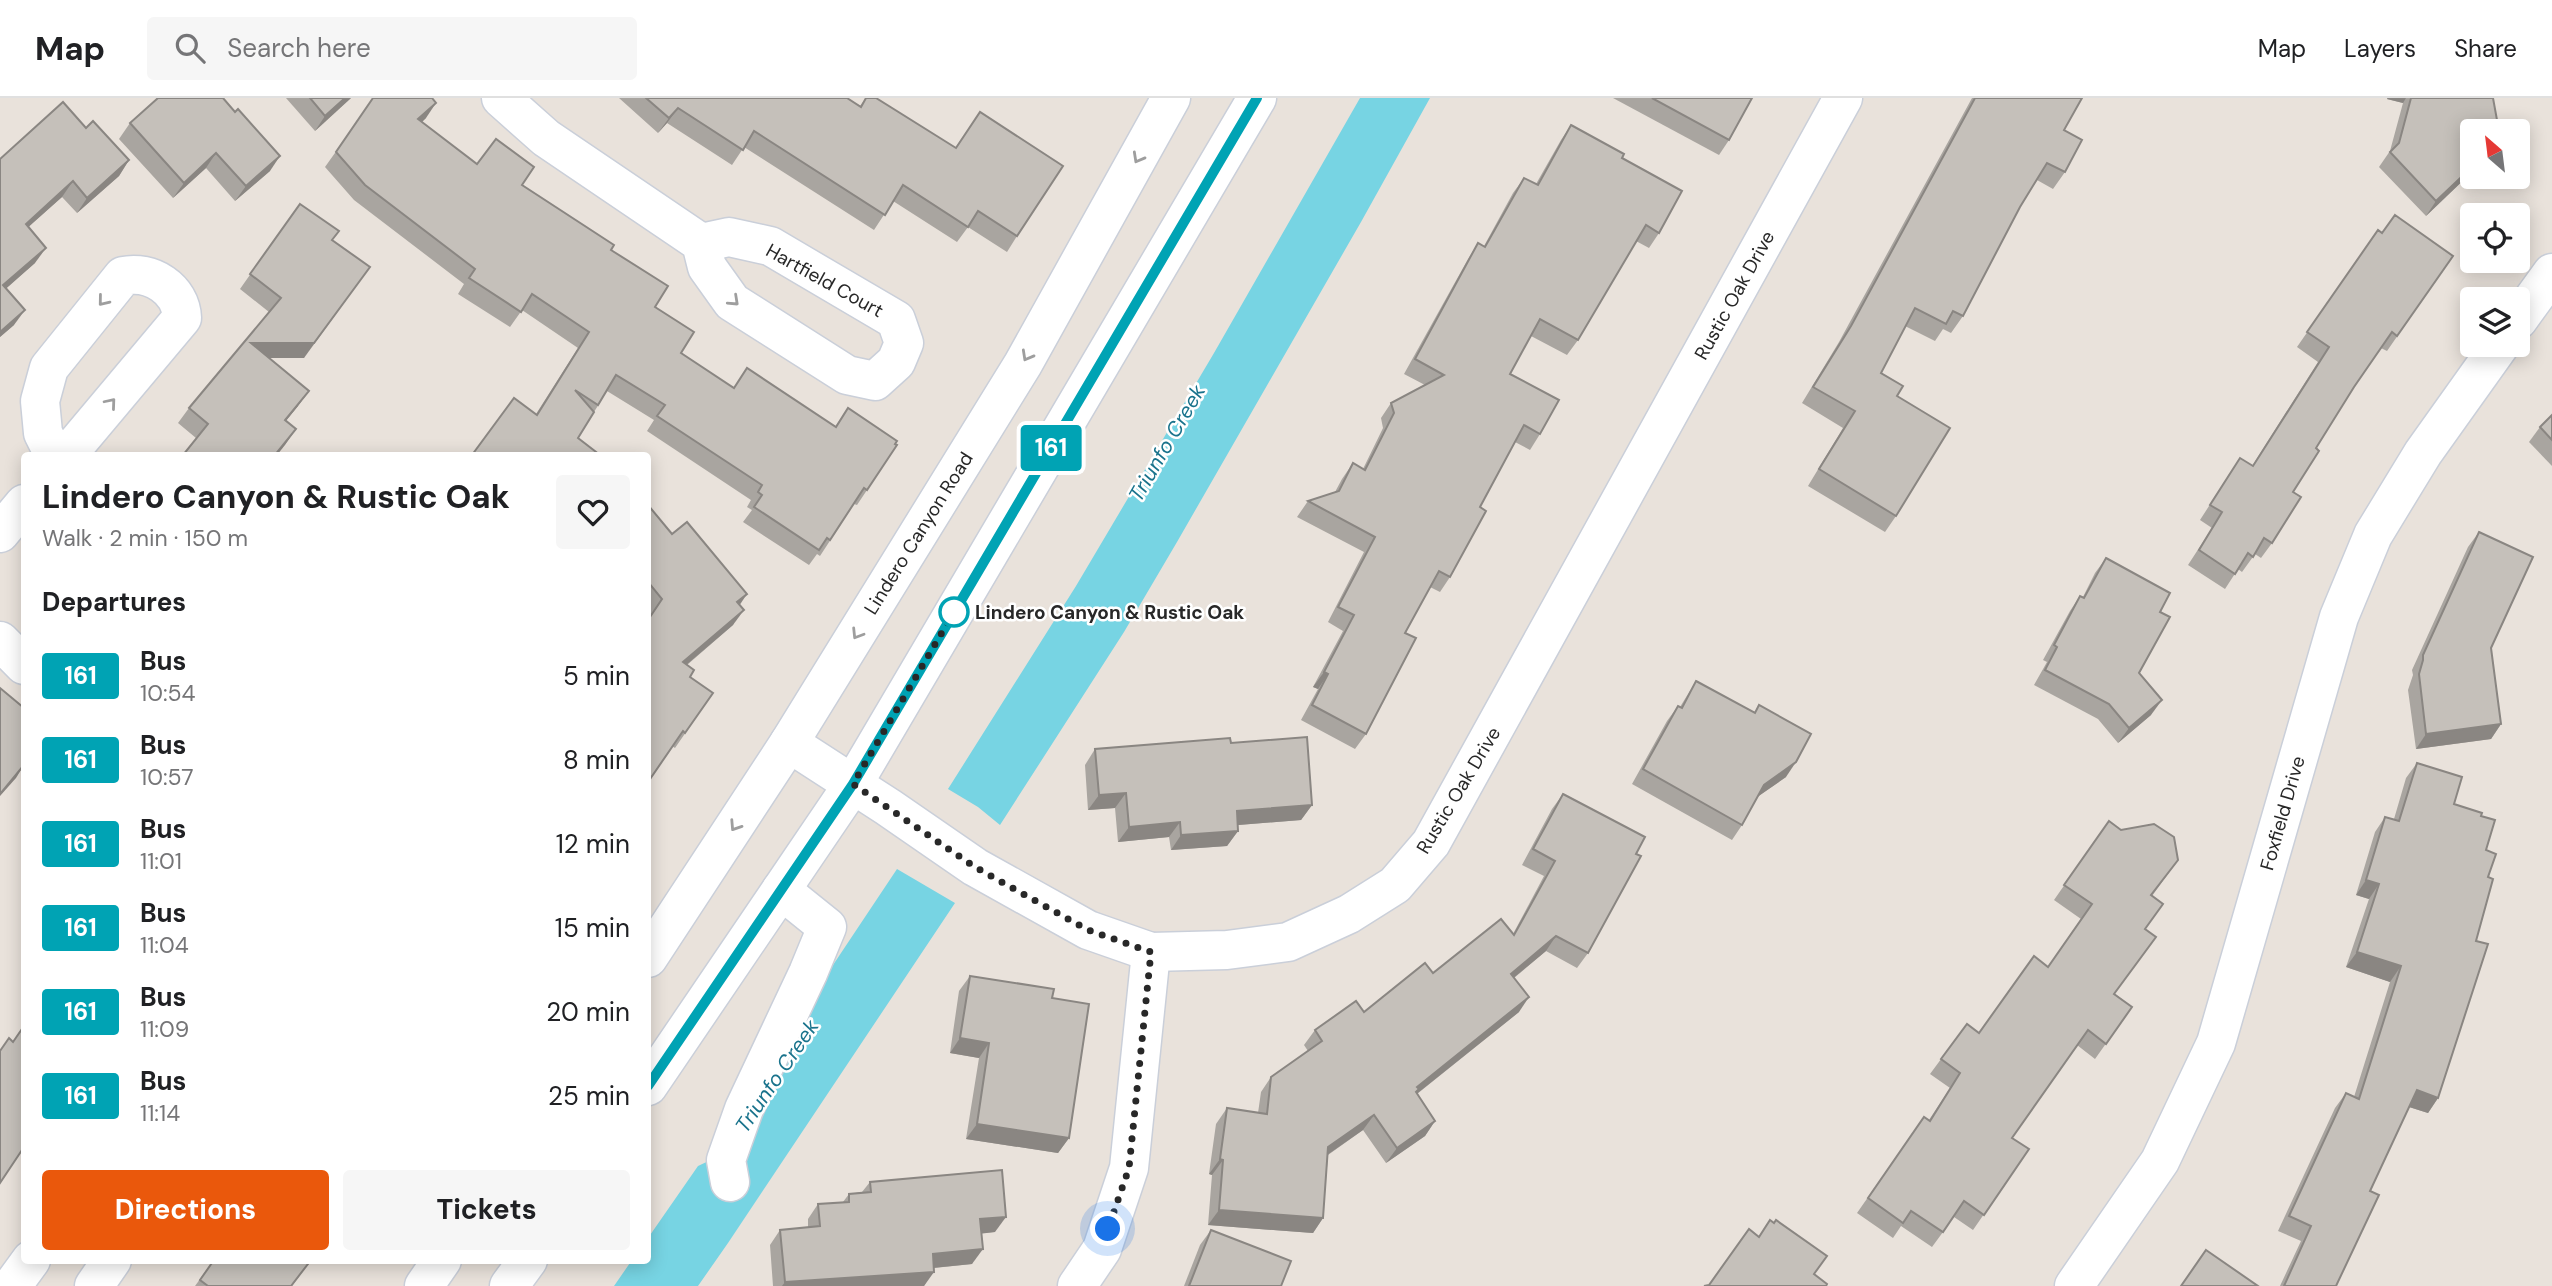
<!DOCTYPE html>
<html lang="en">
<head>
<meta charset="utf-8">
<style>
	body { margin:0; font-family:"DM Sans",sans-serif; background:#f6f6f6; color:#202124; height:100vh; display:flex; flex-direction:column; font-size:26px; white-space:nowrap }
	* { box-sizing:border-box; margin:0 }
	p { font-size:23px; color:#757577 }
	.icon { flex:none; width:38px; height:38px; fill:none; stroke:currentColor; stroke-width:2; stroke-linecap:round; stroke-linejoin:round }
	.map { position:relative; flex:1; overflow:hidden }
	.details { position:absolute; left:21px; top:354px; width:630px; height:812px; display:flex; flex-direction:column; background:#fff; border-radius:7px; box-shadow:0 4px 18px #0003 }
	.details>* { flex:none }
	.badge { padding:0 14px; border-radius:5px; font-size:24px; line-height:46px }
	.needle { width:46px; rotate:332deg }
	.buttons { position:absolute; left:2460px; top:21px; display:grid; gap:14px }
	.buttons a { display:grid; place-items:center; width:70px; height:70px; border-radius:7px; background:#fff; box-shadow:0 4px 18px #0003; font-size:35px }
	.you { position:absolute; width:35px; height:35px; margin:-18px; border:5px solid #fff; border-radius:50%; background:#1a73e8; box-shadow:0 0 0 10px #1a73e833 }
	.map>.badge { position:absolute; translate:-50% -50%; box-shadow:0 0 0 4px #fff }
	h2 { padding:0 21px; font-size:26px; line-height:63px }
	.round { display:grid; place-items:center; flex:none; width:74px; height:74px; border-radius:7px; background:#f6f6f6 }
	.head { display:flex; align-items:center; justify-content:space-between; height:119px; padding:0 21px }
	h1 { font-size:33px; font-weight:700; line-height:52px }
	.primary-button { display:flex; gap:14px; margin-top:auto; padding:14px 21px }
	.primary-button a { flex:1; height:80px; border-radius:7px; background:#ea580c; color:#fff; font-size:28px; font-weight:700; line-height:80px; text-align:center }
	.primary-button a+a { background:#f6f6f6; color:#202124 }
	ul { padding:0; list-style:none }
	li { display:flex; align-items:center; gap:21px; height:84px; padding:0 21px }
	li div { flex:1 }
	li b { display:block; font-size:26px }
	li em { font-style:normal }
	li .badge { min-width:77px; font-weight:700; text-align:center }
	header { display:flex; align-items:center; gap:42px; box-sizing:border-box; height:98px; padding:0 35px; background:#fff; border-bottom:2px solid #e0e0e0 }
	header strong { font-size:33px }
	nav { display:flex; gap:38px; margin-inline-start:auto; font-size:24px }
	.search { width:490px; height:63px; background:#f6f6f6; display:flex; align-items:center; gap:18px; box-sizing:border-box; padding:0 24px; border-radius:7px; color:#757577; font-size:26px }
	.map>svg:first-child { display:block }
</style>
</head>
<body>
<header>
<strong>Map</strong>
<div class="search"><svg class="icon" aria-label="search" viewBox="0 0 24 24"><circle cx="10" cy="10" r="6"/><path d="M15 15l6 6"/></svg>Search here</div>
<nav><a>Map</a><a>Layers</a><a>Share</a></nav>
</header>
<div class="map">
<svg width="2552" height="1188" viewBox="0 0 2552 1188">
	<rect width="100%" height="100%" fill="#e9e2db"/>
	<!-- water -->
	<g fill="#77d4e3">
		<polygon points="1360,0 1430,0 1361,124 1177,444 1124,534 1000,727 978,709 948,691 1076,488 1214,255"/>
		<polygon points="897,771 955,805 728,1145 698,1188 614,1188 632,1162 648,1162 648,1140 698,1068 717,1059 821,885"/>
	</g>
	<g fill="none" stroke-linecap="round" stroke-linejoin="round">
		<!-- minor casing -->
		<g stroke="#cacfd9" stroke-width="41">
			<g id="minor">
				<polyline points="501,0 546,40 701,145 707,169 732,204 847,277 875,283 896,264 904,245 896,222 770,148 729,139 701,145"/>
				<polyline points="2518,222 2552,175"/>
				<path d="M54 357 43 335 40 303 49 270 123 178C151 172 181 191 182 220L67 357"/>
				<polyline points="0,435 24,406"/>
				<polyline points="0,543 24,567"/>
				<polyline points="789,645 888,709 975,769 1088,832 1151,854 1227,852 1288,844 1349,816 1395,787 1431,745 1843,0"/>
				<polyline points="648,860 789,645 1023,266 1171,0"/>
				<polyline points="648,988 853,686 1257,0"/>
				<polyline points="730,1084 726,1062 744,1011 808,875 827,829 781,792"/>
				<polyline points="12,1188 31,1162"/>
				<polyline points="94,1188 112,1162"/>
				<polyline points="424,1188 442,1162"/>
				<polyline points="509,1188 528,1162"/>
				<polyline points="1077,1188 1102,1151 1129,1070 1151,854"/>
				<polyline points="2074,1188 2160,1063 2216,945 2339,519 2373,437 2423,355 2500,247"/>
			</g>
		</g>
		<!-- minor -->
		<use href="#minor" stroke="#fff" stroke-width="38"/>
	</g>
	<!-- wall -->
	<g fill="#a9a5a0">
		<polygon points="286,0 351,0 315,33"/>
		<polygon points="374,0 426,20 422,24 477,66 522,87 611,152 655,209 681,255 734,290 747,270 835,329 848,310 867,392 857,407 854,406 820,458 817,456 809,467 743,424 752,412 747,409 751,402 647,333 654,322 607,293 594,314 536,316 578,250 522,212 510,229 458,196 464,186 354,102 325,69"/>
		<polygon points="619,0 847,0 860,8 866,0 955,50 980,14 1017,138 1007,154 968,129 957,144 893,103 874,132 744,49 732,67 667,25 658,35"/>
		<polygon points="1613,0 1752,0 1729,42 1719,57"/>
		<polygon points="1972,0 2082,0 2064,32 2065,74 2053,91 2037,82 2020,109 1963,218 1951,235 1943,231 1935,243 1905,228 1881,275 1897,298 1896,418 1885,434 1808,388 1843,330 1802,305 1839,244"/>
		<polygon points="2387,0 2493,0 2473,33 2473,73 2426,118 2379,69 2390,53 2403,5 2387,1"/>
		<polygon points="130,25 270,73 235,103 206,70 173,100 119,41"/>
		<polygon points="1571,27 1622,60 1659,135 1649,150 1636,143 1578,242 1567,257 1531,238 1510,276 1540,336 1530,352 1515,344 1480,409 1450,479 1440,494 1430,489 1405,535 1366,636 1355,651 1301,622 1318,591 1313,589 1343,533 1328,524 1364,454 1297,419 1308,403 1335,394 1342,381 1353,365 1363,371 1383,330 1381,320 1391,305 1425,287 1404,276 1468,161 1478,145 1484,148 1513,95 1524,80 1536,86 1561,42"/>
		<polygon points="86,30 129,62 119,78 77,115 62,99 28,129 35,165 6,190 14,227 0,239 0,61"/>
		<polygon points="300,106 332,143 304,260 269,260 298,308 286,323 285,347 196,340 178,325 189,310 269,214 240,191"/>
		<polygon points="2378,132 2382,135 2453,158 2387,253 2381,250 2354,289 2316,350 2293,394 2272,445 2261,460 2255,456 2242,474 2238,471 2225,491 2188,467 2212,430 2200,422 2240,360 2252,368 2318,264 2297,249"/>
		<polygon points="2552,317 2552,368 2529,344 2540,329"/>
		<polygon points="648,407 672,436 740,507 733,527 687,567 690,579 713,595 675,650 672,648 651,516 648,512"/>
		<polygon points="2479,434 2491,550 2501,626 2491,641 2416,651 2408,592 2413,577 2412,572 2468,449"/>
		<polygon points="2106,460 2160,514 2139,575 2151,617 2118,645 2098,621 2034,587 2047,564 2043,562 2070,513 2080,498 2083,499 2095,475"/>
		<polygon points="1696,583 1754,615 1759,607 1786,679 1757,699 1742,727 1732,742 1632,686 1667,623 1678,608 1680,609"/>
		<polygon points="1231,645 1312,707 1301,722 1238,727 1238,733 1227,748 1171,752 1169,739 1118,744 1115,710 1088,712 1085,667 1095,651"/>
		<polygon points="2417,665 2454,706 2481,718 2486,752 2488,779 2476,843 2438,1000 2428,1015 2409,1009 2370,1093 2336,1188 2280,1188 2301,1143 2278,1133 2335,1010 2346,995 2354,999 2390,884 2346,869 2369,801 2356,797 2375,734 2385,719 2394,721 2406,680"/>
		<polygon points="1563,696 1636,756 1588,855 1577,870 1546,853 1514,880 1519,914 1417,996 1435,1023 1425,1038 1386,1065 1363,1032 1328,1057 1323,1120 1313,1135 1208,1127 1212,1077 1209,1076 1216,1026 1227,1010 1258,1015 1261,994 1271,979 1308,953 1304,947 1315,932 1364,914 1433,875 1513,836 1544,778 1522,767 1552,711"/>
		<polygon points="2109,723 2121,732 2178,762 2152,798 2145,831 2115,896 2132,909 2095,961 2077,947 2012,1040 2029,1051 1973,1132 1954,1119 1932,1149 1901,1128 1893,1140 1857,1115 1924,1019 1929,1022 1950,990 1930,976 1967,926 1979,935 2048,869 2081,821 2054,802"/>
		<polygon points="970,878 1052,900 1069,1040 1058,1055 966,1041 979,960 950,955 959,893"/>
		<polygon points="870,1084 995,1134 981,1135 972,1166 934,1170 924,1188 773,1188 770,1147 780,1132 808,1129 808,1121 818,1106 843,1104 849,1096 862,1094"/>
		<polygon points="1211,1132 1281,1188 1184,1188 1200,1147"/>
		<polygon points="214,1162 311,1162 292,1188 195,1188"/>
	</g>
	<!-- shaded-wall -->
	<g fill="#8a8682">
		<polygon points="345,0 351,0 315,33 325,18"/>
		<polygon points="2388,0 2406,0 2403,5 2387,1"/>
		<polygon points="436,5 426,20 408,37 418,21"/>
		<polygon points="678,10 667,25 658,35 669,20"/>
		<polygon points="216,55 206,70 173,100 184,85"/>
		<polygon points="280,58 270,73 235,103 246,88"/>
		<polygon points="129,62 119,78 77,115 87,100"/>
		<polygon points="2473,68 2473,73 2426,118 2436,103"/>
		<polygon points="73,83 62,99 15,141 26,126"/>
		<polygon points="46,150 35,165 0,196 3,187"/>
		<polygon points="359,184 304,260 240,260 251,245"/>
		<polygon points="25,212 14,227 0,239 0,234"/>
		<polygon points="309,293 298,308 274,337 285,322"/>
		<polygon points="296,331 285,347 277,357 275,357"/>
		<polygon points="747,496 737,511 737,504"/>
		<polygon points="744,512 733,527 672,579 683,564"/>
		<polygon points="1324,574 1328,576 1318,591 1313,589"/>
		<polygon points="2162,602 2151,617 2118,645 2129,630"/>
		<polygon points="2501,626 2491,641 2416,651 2426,636"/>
		<polygon points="1796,664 1786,679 1753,702 1764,687"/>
		<polygon points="24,667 16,680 0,698 0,696"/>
		<polygon points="1126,695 1115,710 1088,712 1099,697"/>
		<polygon points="1312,707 1301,722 1226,728 1237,713"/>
		<polygon points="1180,724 1169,739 1118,744 1129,729"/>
		<polygon points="1238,733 1227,748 1171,752 1181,737"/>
		<polygon points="2366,782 2379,786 2369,801 2356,797"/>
		<polygon points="1556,838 1546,853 1500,891 1511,876"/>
		<polygon points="2357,854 2401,868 2390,884 2346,869"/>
		<polygon points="1529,899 1519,914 1414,998 1417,989"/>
		<polygon points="960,940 989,945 979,960 950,955"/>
		<polygon points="2417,992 2438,1000 2428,1015 2406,1008"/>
		<polygon points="1374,1017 1363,1032 1317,1064 1328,1049"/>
		<polygon points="1435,1023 1425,1038 1386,1065 1397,1050"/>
		<polygon points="977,1026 1069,1040 1058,1055 966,1041"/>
		<polygon points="1220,1061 1223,1062 1212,1077 1209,1076"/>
		<polygon points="1219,1112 1323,1120 1313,1135 1208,1127"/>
		<polygon points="1006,1119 995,1134 970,1137 980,1121"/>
		<polygon points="983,1151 972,1166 922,1171 933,1156"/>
		<polygon points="934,1174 924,1188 782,1188 785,1184"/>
	</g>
	<!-- building -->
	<g fill="#c5c0ba" stroke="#8a8682" stroke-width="2">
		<polygon points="158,0 223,0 235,14 238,11 280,58 246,88 216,55 184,85 130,25"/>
		<polygon points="310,0 345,0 325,18"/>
		<polygon points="373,0 432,0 436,5 418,21 477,66 496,41 534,69 522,87 614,147 611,152 668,188 655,209 694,234 681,255 734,290 747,270 836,329 848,310 897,343 895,346 897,347 867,392 864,390 830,442 827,440 819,452 754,409 762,397 758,394 762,387 657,318 665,307 616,277 598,307 575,292 594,314 578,340 600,357 472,357 514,300 537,317 589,234 532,196 521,214 469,180 475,171 365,87 336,54"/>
		<polygon points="646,0 847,0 861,9 866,0 876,0 956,50 980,14 1063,68 1017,138 978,113 968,129 903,87 885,117 754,33 743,52 678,10 669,20"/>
		<polygon points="1652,0 1752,0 1729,42"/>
		<polygon points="1975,0 2082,0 2064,32 2082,42 2065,74 2047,65 2020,109 1963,218 1953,213 1946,226 1915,210 1881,275 1903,288 1897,298 1950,330 1896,418 1819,371 1855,313 1813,289 1851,228"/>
		<polygon points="2411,0 2493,0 2499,33 2473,33 2473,68 2436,103 2390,54 2399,45"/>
		<polygon points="63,4 86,30 93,23 129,62 87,100 73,83 26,126 46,150 3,187 25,212 0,234 0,61"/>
		<polygon points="1571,27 1624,56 1622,60 1682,93 1659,135 1646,127 1578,242 1540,221 1510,276 1559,302 1540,336 1524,327 1480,409 1486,413 1450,479 1439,473 1405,535 1416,540 1366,636 1312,607 1328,576 1324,574 1354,517 1338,509 1375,439 1308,403 1339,393 1353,365 1365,372 1394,315 1391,305 1444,277 1415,261 1478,145 1485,149 1524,80 1538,87"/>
		<polygon points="300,106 339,133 332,142 370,169 314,245 251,245 309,293 285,322 296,331 275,357 183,357 208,326 189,310 281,200 250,176"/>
		<polygon points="2395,117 2453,158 2397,238 2392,234 2354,289 2316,350 2319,353 2293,394 2301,399 2272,445 2264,440 2253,459 2248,455 2235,476 2199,452 2222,414 2210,407 2240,360 2253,368 2329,249 2307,234 2378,132 2382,135"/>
		<polygon points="2552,317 2552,342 2540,329"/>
		<polygon points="648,407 672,436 687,424 747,496 737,504 744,512 683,564 694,572 690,579 713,595 685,635 683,633 648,684 648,522 662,501 648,484"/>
		<polygon points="2479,434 2533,459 2491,550 2501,626 2426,636 2419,576 2423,562 2423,557"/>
		<polygon points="2106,460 2170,495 2160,514 2170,519 2139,575 2162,602 2129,630 2109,606 2045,572 2057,549 2054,547 2080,498 2084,500"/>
		<polygon points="1696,583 1755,615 1759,607 1811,636 1796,664 1764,687 1742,727 1643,671 1678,608 1682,610"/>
		<polygon points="0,590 24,610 24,667 0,696"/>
		<polygon points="1307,639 1312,707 1237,713 1238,733 1181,737 1180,724 1129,729 1126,695 1099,697 1095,651 1230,640 1231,645"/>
		<polygon points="2417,665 2462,679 2454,706 2482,715 2481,718 2495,722 2486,752 2496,756 2488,779 2493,781 2476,843 2488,846 2438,1000 2417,992 2370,1093 2379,1097 2336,1188 2284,1188 2311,1128 2289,1118 2346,995 2359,1001 2401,868 2357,854 2379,786 2366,782 2385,719 2399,723"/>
		<polygon points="1563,696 1645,739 1636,756 1641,758 1588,855 1556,838 1511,876 1529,899 1417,989 1419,991 1416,994 1435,1023 1397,1050 1374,1017 1328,1049 1323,1120 1219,1112 1223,1062 1220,1061 1227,1010 1267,1016 1271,979 1322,943 1315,932 1356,903 1364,914 1425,865 1433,875 1501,821 1514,837 1555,763 1533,751"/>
		<polygon points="2109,723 2121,732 2154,726 2174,739 2178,762 2151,797 2163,806 2145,831 2156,839 2114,896 2132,909 2106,946 2088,932 2012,1040 2029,1051 1984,1117 1964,1103 1943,1134 1911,1113 1903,1125 1868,1100 1924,1019 1930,1023 1960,975 1941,961 1967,926 1979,935 2034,858 2048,869 2092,806 2064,787"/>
		<polygon points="970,878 1054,891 1052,900 1089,906 1069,1040 977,1026 989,945 960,940"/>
		<polygon points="24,928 24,1049 0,1085 0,953 9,940 13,944"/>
		<polygon points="1002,1072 1006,1119 980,1121 983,1151 933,1156 934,1174 785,1184 780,1132 820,1128 818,1106 849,1104 849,1096 871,1094 870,1084"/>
		<polygon points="1770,1122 1774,1125 1776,1122 1827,1158 1814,1176 1827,1186 1826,1188 1704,1188 1709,1187 1749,1131 1759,1139"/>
		<polygon points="1211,1132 1291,1163 1281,1188 1189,1188"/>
		<polygon points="2206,1152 2258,1188 2181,1188"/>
		<polygon points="214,1162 311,1162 291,1188 208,1188 200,1182"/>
	</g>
	<!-- one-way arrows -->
	<defs><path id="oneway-chevron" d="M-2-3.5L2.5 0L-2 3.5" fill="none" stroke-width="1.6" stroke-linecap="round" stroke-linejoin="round" transform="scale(1.75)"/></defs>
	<g stroke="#9e9e9e">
		<use href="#oneway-chevron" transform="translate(1138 60) rotate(119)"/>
		<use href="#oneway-chevron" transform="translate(103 203) rotate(129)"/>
		<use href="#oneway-chevron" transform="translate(734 203) rotate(43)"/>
		<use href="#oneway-chevron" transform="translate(1027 258) rotate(119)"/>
		<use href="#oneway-chevron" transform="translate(111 305) rotate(-50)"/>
		<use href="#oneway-chevron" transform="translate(857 536) rotate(122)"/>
		<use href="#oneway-chevron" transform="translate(735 728) rotate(123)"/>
	</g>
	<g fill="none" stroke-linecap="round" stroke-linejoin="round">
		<!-- line casing -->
		<g stroke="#fff" stroke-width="16">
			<polyline id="line" points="648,988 853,686 1257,0"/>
		</g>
		<!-- line -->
		<use href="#line" stroke="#00a3b4" stroke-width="10"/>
		<!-- walk -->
		<polyline stroke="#282828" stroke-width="7" stroke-dasharray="0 12.6" points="954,514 853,686 975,769 998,782 1088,832 1151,854 1129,1070 1108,1131"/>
	</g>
	<!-- markers -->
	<circle fill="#fff" stroke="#00a3b4" stroke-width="3.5" cx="954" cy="514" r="14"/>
	<g text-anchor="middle" stroke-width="5" stroke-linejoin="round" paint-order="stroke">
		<!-- street labels -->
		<g font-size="19" fill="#282828" stroke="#fff">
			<text transform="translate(825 182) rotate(29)" y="7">Hartfield Court</text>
			<text transform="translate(1734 197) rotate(-61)" y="7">Rustic Oak Drive</text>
			<text transform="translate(918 435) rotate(-58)" y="7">Lindero Canyon Road</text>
			<text transform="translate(1458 692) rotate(-59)" y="7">Rustic Oak Drive</text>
			<text transform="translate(2282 715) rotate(-74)" y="7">Foxfield Drive</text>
		</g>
		<!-- stop labels -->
		<g font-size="19" font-weight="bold" fill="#282828" stroke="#fff" text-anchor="start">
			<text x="975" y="521">Lindero Canyon &amp; Rustic Oak</text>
		</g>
		<!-- water labels -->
		<g font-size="21" font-style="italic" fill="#19738c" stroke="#fff">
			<text transform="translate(1167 345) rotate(-60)" y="7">Triunfo Creek</text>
			<text transform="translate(777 978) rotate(-56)" y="7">Triunfo Creek</text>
		</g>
	</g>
</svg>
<div class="buttons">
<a><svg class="needle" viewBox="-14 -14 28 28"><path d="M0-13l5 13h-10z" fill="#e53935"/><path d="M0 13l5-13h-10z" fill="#757577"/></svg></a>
<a><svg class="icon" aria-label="locate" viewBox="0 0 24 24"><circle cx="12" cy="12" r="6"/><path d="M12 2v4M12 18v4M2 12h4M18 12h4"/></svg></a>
<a><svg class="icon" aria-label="layers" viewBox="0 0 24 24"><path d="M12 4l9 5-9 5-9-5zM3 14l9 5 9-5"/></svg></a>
</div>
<div class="you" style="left:1108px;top:1131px"></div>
<b class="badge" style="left:1051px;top:350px;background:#00a3b4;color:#fff">161</b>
<section class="details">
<div class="head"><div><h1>Lindero Canyon &amp; Rustic Oak</h1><p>Walk · 2 min · 150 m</p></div><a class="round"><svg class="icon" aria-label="heart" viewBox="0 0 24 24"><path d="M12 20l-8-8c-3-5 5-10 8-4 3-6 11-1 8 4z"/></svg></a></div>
<h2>Departures</h2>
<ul>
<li><span class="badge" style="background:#00a3b4;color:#fff">161</span><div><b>Bus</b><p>10:54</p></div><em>5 min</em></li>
<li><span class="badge" style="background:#00a3b4;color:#fff">161</span><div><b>Bus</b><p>10:57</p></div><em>8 min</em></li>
<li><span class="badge" style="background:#00a3b4;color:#fff">161</span><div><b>Bus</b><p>11:01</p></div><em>12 min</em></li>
<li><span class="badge" style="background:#00a3b4;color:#fff">161</span><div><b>Bus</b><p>11:04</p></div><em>15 min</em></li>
<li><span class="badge" style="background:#00a3b4;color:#fff">161</span><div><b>Bus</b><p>11:09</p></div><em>20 min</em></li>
<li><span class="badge" style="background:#00a3b4;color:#fff">161</span><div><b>Bus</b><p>11:14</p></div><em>25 min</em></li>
</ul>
<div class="primary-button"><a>Directions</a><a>Tickets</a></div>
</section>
</div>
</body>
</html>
